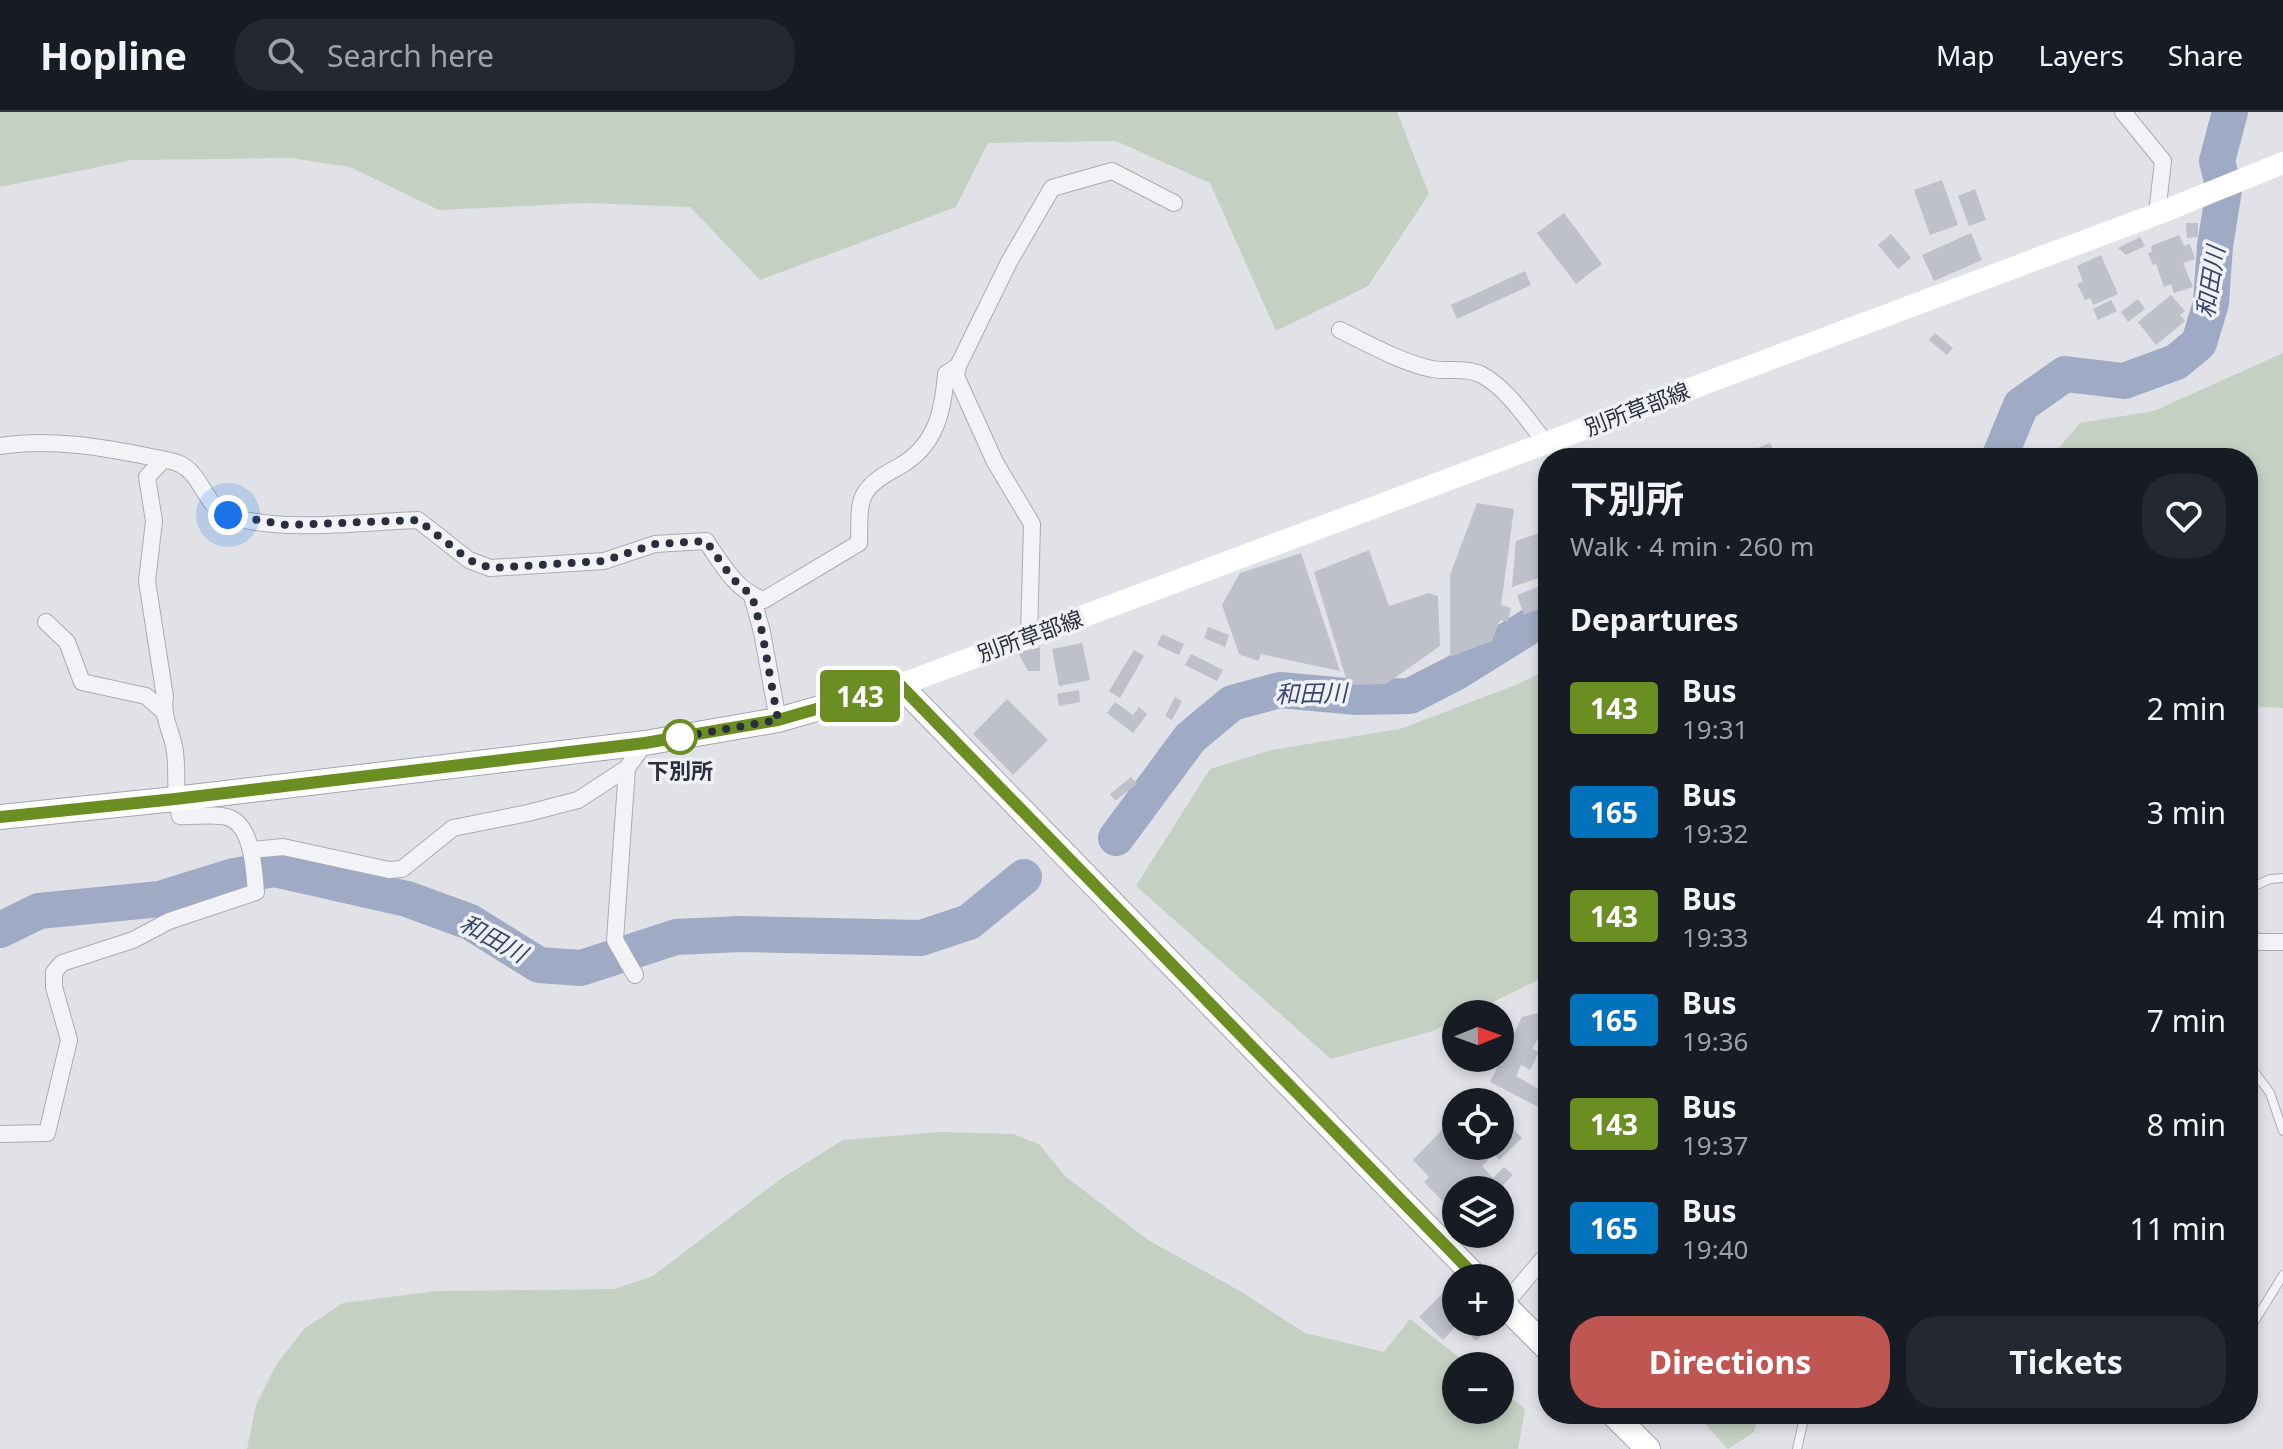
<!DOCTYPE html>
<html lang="en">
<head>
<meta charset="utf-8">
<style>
	body { margin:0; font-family:"Noto Sans","Noto Sans JP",sans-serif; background:#242831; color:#f1f3f6; height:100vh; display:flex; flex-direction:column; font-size:30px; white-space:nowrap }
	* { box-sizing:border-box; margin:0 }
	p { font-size:26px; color:#9ea1a6 }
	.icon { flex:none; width:44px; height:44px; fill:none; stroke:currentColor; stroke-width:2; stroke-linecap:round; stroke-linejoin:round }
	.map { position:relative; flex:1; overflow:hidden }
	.sheet { position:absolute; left:1538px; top:336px; width:720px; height:976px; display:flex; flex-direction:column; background:#171b24; border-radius:32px; box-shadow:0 4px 12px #0003 }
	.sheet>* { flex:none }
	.badge { padding:0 16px; border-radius:6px; font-size:28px; line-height:52px }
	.needle { width:52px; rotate:89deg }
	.buttons { position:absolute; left:1442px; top:888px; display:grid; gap:16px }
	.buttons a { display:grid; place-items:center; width:72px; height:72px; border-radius:50%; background:#171b24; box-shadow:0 4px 12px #0003; font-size:40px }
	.you { position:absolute; width:40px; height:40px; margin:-20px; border:6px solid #fff; border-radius:50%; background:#1a73e8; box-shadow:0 0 0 12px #1a73e833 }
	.map>.badge { position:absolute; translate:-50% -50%; box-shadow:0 0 0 4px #fff }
	h2 { padding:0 32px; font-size:30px; line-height:72px }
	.round { display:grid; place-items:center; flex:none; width:84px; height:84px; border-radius:32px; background:#242831 }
	.head { display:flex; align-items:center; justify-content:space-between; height:136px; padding:0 32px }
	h1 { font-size:38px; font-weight:700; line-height:60px }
	.cta { display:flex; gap:16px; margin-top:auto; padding:16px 32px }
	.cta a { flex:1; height:92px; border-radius:32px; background:#c05652; color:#fff; font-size:32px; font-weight:700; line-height:92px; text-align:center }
	.cta a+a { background:#242831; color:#f1f3f6 }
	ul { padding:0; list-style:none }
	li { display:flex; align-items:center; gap:24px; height:104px; padding:0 32px }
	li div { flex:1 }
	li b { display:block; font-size:30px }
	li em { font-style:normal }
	li .badge { min-width:88px; font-weight:700; text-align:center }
	header { display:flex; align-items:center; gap:48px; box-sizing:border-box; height:112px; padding:0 40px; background:#171b24; border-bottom:2px solid #363941 }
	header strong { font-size:38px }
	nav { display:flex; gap:44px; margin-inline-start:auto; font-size:28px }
	.search { width:560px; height:72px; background:#242831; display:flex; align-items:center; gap:20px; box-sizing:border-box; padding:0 28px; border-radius:32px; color:#9ea1a6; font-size:30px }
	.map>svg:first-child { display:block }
</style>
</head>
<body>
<header>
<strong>Hopline</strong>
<div class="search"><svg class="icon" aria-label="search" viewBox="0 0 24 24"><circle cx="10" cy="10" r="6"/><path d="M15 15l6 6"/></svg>Search here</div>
<nav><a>Map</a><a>Layers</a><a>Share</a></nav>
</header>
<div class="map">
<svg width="2283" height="1337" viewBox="0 0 2283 1337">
	<rect width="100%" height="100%" fill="#e0e2e7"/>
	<!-- green -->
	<g fill="#c3d0c2">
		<polygon points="0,0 1397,0 1429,82 1368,174 1276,219 1210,71 1116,29 988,31 956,95 760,168 690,95 587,91 439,98 350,55 291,46 132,48 0,75"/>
		<polygon points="2283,241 2283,596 2248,594 2248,346 2050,346 2080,311 2154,299"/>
		<polygon points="1548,557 1548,863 1468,902 1456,902 1456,908 1433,919 1331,947 1136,774 1210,657 1271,638 1400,617 1516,573"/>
		<polygon points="941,1020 1013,1022 1039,1032 1065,1064 1148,1128 1240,1179 1305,1221 1384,1240 1410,1207 1470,1254 1456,1254 1456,1298 1500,1298 1500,1277 1525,1297 1518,1337 247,1337 256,1293 276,1253 304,1217 343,1191 437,1179 614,1177 653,1164 779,1068 843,1028"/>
		<polygon points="1696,1302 1758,1302 1754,1320 1728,1337"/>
	</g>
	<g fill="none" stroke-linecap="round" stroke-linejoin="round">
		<!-- river -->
		<g stroke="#9faac4" stroke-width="36">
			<polyline points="1999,346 2021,293 2065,262 2124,269 2176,250 2199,231 2211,191 2215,134 2224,78 2217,49 2230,0"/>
			<polyline points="1116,726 1190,626 1232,591 1280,578 1357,585 1410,584 1455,561 1548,503"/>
			<polyline points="0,818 39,799 160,787 234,764 274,757 407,787 470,810 539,853 581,856 676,825 740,822 921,826 969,810 1024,765"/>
		</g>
	</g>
	<!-- building -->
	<g fill="#bec0ca">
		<polygon points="1942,68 1958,113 1930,123 1914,78"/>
		<polygon points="1975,77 1986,108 1969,114 1958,84"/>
		<polygon points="1564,101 1602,152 1576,172 1537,121"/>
		<polygon points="2186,111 2198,111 2198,125 2187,126"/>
		<polygon points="1971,121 1982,148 1934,169 1922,143"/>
		<polygon points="1891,122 1911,146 1898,157 1878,133"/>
		<polygon points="2179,123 2184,134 2190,132 2195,147 2183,151 2193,175 2174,181 2171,172 2164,175 2156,152 2153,153 2148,141 2152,140 2151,134"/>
		<polygon points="2140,125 2145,134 2126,143 2118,136"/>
		<polygon points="2101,143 2118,182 2093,193 2090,186 2085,188 2077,172 2083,170 2077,154"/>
		<polygon points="1525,159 1531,173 1457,207 1451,193"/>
		<polygon points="2171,183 2185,199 2180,203 2185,209 2156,233 2138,210"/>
		<polygon points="2138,187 2145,197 2128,210 2121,200"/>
		<polygon points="2111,188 2117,199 2098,208 2093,197"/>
		<polygon points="1935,221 1953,236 1947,243 1929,228"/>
		<polygon points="1770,331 1777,346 1733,346"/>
		<polygon points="1477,391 1514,397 1501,493 1511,496 1508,510 1500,508 1492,529 1450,545 1450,463"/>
		<polygon points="1548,418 1548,463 1512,475 1516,429"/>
		<polygon points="1369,438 1389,494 1429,481 1438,484 1440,534 1386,572 1348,573 1314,460"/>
		<polygon points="1301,441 1340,559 1261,542 1258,549 1239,542 1222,493 1240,461"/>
		<polygon points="1548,471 1548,493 1524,503 1517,483"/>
		<polygon points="1208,515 1229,523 1225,535 1204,526"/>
		<polygon points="1162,522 1184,532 1179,543 1157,533"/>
		<polygon points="1082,531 1090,568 1059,574 1052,537"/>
		<polygon points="1040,535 1040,559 1028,559 1018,541"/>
		<polygon points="1134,538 1144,544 1120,586 1109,579"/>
		<polygon points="1191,542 1223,558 1217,569 1185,553"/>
		<polygon points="1079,578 1080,590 1059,594 1057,582"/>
		<polygon points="1175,585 1182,589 1172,608 1165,604"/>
		<polygon points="1007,587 1048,628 1013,663 973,622"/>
		<polygon points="1115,590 1133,603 1139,595 1147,602 1133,621 1107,601"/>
		<polygon points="1131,665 1137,672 1115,689 1110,682"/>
		<polygon points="1538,901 1548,906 1548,930 1539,925 1532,937 1539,940 1530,958 1521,953 1516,964 1540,978 1548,964 1548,1000 1490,970 1522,905"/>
		<polygon points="1500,1004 1522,1026 1499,1048 1494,1042 1482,1054 1493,1066 1504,1055 1513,1063 1501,1075 1511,1085 1500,1096 1500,1078 1456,1078 1456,1103 1424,1070 1429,1065 1413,1048 1443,1017 1456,1030 1456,1034 1500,1034"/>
		<polygon points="1450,1174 1456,1180 1456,1210 1487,1210 1491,1214 1476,1229 1458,1212 1443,1228 1419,1205"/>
	</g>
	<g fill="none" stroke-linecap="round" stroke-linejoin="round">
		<!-- lane casing -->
		<g stroke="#a9acb4" stroke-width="10">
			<g id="lane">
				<polyline points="2248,777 2270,767 2283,766"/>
				<polyline points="2248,958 2253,958 2270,981 2283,1019"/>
				<polyline points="2248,1220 2283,1163"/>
				<polyline points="1797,1337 1805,1302"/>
			</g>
		</g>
		<!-- street casing -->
		<g stroke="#a9acb4" stroke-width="18">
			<g id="street">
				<polyline points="2123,0 2163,49 2157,102"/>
				<path d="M1340 218C1369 232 1400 250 1432 257 1449 260 1467 255 1482 263 1508 277 1527 308 1546 331"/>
				<path d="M0 334C49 326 102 335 151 345 160 347 172 348 180 352 203 363 204 395 230 404 282 421 362 410 418 408L469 448 490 456 604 449 655 432 706 429C722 452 736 479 764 488L859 431C860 417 857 393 865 381 873 368 888 361 900 354 936 333 943 300 946 262L958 254"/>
				<polyline points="752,484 762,520 778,608"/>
				<polyline points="46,510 67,530 82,570 146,584 163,599"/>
				<polyline points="1029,524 1032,412 995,350 956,264 958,254 1009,150 1052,76 1112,59 1174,91"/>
				<polyline points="627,656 615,828 635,863"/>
				<polyline points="252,738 283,735 389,758 402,757 453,716 528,701 578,688 627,656 645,631"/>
				<polyline points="2248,830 2283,830"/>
				<path d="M0 1022 47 1021 69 928 54 875V860L62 851 133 828 169 809 256 780C254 759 253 716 230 706 217 701 194 705 180 704 173 681 179 658 174 634 170 616 162 604 165 585L147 469 154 409 147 365 163 348"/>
				<polyline points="1504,1193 1548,1141"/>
			</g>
		</g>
		<!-- primary casing -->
		<g stroke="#a1a4b2" stroke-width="26">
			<g id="primary">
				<polyline points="0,705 175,687 645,631 778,608 900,573 1477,1166"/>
				<polyline points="1500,1189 1548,1237"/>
				<polyline points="1613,1302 1648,1337"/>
			</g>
		</g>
		<!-- lane -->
		<use href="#lane" stroke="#f2f3f6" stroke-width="8"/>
		<!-- street -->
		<use href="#street" stroke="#f2f3f6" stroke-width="16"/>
		<!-- secondary -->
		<polyline stroke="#fff" stroke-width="22" points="900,573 2157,102 2283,51"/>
		<!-- primary -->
		<use href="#primary" stroke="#fff" stroke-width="24"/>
	</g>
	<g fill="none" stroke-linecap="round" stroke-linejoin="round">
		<!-- line casing -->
		<g stroke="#fff" stroke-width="18">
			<polyline id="line" points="0,705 175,687 645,631 778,608 900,573 1477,1166"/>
		</g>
		<!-- line -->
		<use href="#line" stroke="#6b8e23" stroke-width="12"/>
		<!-- walk -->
		<polyline stroke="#2a2e3d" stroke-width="8" stroke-dasharray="0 14.4" points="228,403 287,413 418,408 469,448 490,456 604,449 655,432 706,429 732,466 752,484 762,520 778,608 680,625"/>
	</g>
	<!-- markers -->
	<circle fill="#fff" stroke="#6b8e23" stroke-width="4" cx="680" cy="625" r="16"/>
	<g text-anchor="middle" stroke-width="7" stroke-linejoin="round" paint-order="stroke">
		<!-- street labels -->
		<g font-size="22" fill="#2a2e3d" stroke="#eff1f5">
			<text transform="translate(1637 297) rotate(-21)" y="8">別所草部線</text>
			<text transform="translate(1030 524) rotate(-20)" y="8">別所草部線</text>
		</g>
		<!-- stop labels -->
		<g font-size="22" font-weight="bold" fill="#2a2e3d" stroke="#eff1f5">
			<text x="680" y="667">下別所</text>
		</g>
		<!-- water labels -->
		<g font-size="24" font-style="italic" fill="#39466d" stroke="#eff1f5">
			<text transform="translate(2211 170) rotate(-81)" y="8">和田川</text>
			<text transform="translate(1311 582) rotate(-1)" y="8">和田川</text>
			<text transform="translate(493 827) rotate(29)" y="8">和田川</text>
		</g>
	</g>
</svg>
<div class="buttons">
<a><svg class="needle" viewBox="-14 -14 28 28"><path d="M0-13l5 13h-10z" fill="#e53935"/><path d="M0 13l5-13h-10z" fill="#9ea1a6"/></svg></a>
<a><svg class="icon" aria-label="locate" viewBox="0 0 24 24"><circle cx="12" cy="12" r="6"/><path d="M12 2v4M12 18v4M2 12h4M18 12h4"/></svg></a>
<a><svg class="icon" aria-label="layers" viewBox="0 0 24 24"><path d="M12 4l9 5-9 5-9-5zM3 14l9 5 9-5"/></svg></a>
<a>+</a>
<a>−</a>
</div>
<div class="you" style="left:228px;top:403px"></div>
<b class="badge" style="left:860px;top:584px;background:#6b8e23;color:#fff">143</b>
<section class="sheet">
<div class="head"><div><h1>下別所</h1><p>Walk · 4 min · 260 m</p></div><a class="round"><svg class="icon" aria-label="heart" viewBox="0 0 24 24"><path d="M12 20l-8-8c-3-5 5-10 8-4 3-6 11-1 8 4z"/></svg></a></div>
<h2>Departures</h2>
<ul>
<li><span class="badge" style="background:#6b8e23;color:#fff">143</span><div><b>Bus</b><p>19:31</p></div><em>2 min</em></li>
<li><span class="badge" style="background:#0072bc;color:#fff">165</span><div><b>Bus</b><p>19:32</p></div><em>3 min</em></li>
<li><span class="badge" style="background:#6b8e23;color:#fff">143</span><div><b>Bus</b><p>19:33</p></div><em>4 min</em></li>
<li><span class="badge" style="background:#0072bc;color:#fff">165</span><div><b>Bus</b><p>19:36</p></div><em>7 min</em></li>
<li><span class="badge" style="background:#6b8e23;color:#fff">143</span><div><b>Bus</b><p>19:37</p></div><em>8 min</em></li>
<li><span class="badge" style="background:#0072bc;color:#fff">165</span><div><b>Bus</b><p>19:40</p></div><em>11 min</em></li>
</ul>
<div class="cta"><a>Directions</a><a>Tickets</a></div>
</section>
</div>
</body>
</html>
